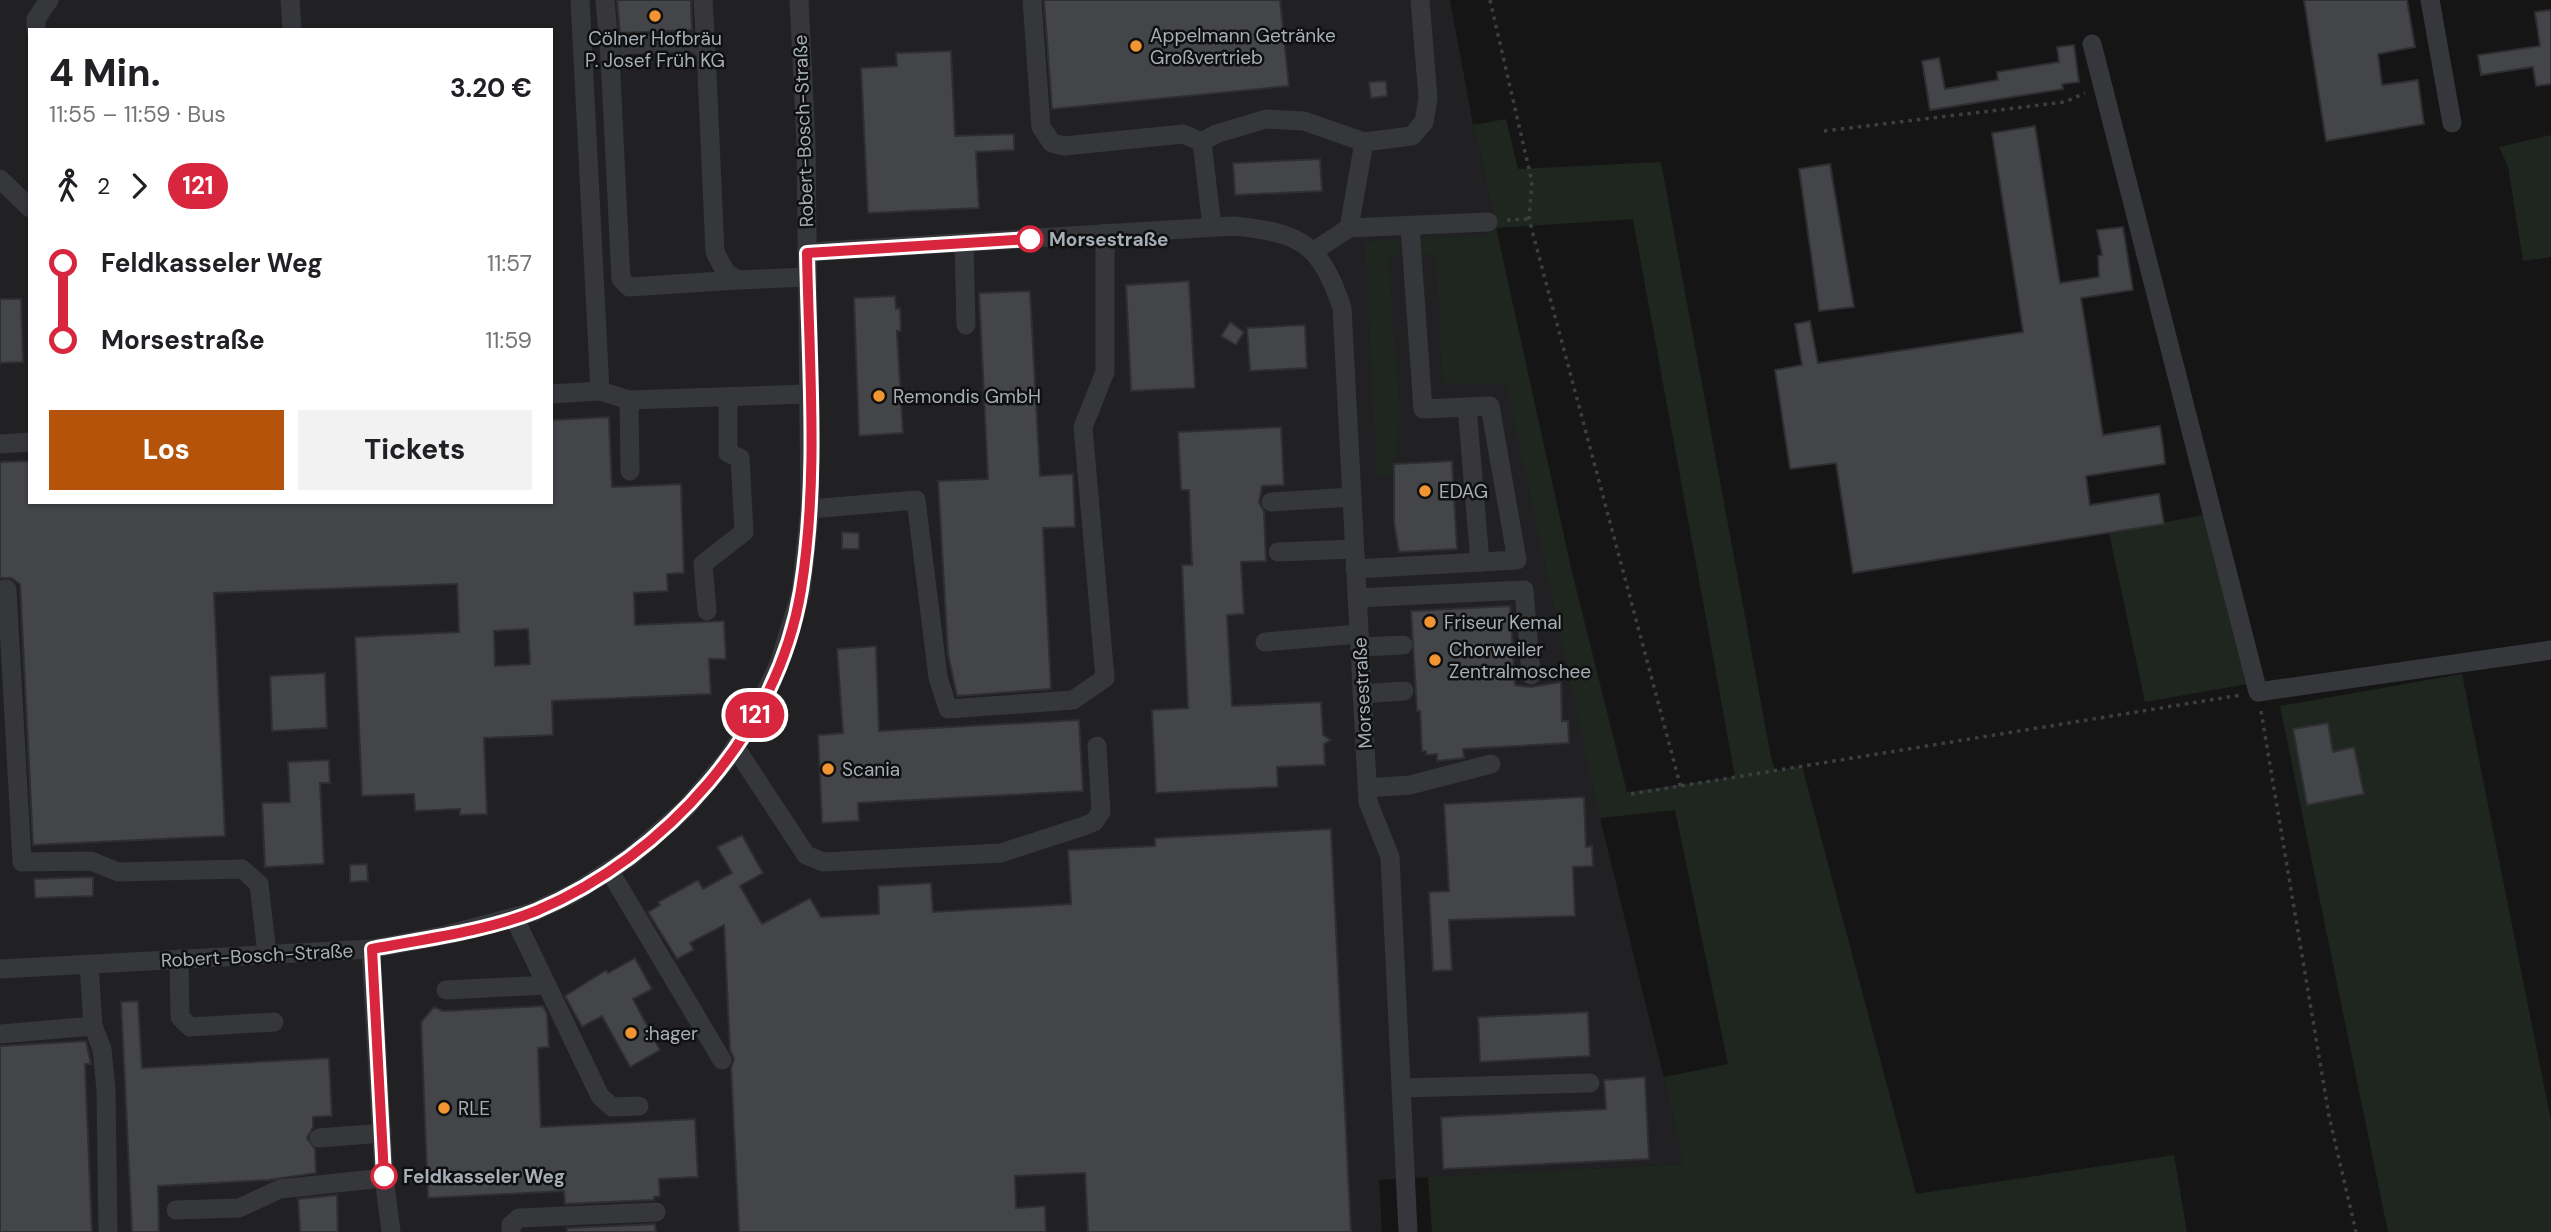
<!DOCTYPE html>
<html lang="de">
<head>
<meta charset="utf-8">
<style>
	body { margin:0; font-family:"DM Sans",sans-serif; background:#f2f2f2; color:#202124; height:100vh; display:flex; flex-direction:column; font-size:26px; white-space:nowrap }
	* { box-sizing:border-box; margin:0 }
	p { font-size:23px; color:#757577 }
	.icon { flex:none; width:38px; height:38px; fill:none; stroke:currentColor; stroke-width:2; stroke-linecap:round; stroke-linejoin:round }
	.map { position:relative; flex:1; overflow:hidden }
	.panel { position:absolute; left:28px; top:28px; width:525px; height:476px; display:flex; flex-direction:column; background:#fff; border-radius:0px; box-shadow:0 2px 5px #0004 }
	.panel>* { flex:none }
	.badge { padding:0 14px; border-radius:23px; font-size:24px; line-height:46px }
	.map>.badge { position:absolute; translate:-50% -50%; box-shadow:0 0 0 4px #fff }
	.legs { display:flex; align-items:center; gap:10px; height:77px; padding:0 21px; font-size:23px }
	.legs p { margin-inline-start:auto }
	.head { display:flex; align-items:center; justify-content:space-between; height:119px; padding:0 21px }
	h1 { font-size:38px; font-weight:800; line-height:52px }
	.action { display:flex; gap:14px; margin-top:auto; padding:14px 21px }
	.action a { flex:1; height:80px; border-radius:0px; background:#b45309; color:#fff; font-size:28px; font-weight:800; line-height:80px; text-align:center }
	.action a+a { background:#f2f2f2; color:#202124 }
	ul { padding:0 21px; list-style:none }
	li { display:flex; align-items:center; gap:24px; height:77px; font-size:26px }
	li i { display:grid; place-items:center; width:10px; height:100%; margin:0 9px; background:currentColor }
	li i::after { content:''; width:18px; height:18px; margin:-9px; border:5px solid; border-radius:50%; background:#fff }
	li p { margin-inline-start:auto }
	li:first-child i { background:linear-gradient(#0000 50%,currentColor 0) }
	li:last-child i { background:linear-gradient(currentColor 50%,#0000 0) }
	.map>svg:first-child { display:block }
</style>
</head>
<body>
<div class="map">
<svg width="2551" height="1232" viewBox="0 0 2551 1232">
	<rect width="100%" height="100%" fill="#151516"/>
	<!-- built -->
	<path fill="#212123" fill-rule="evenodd" d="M0 0H1450L1473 125 1494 215 1600 818 1685 1164 1379 1180 1382 1232H0ZM30 30H551V502H30Z"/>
	<!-- green -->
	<g fill="#1f261f" fill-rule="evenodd">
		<path d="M1506 119 1518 169 1661 162 1771 757 1775 771 1802 766 1916 1194 2174 1155 2187 1232H1432L1428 1177 1684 1164 1664 1077 1728 1064 1675 810 1600 818 1506 383H1443L1436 254H1419V239L1488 235 1494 215 1473 125ZM1633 219 1735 777 1627 792 1572 572 1496 228Z"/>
		<polygon points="2551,135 2551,257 2523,261 2508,166 2499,147"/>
		<polygon points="1399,240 1399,256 1388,258 1400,414 1394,475 1377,478 1365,242"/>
		<polygon points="2208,514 2247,684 2145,702 2109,533"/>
		<polygon points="2462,674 2551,1121 2551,1232 2388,1232 2280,706"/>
	</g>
	<!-- building -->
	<g fill="#444549" stroke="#2f2f32" stroke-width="2" fill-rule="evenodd">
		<polygon points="617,0 691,0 692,30 620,33"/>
		<polygon points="1044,0 1280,0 1289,86 1052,109"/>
		<polygon points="2304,0 2407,0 2415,47 2378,54 2382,85 2418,80 2424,124 2326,141"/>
		<polygon points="2551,10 2551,84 2536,86 2533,67 2481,75 2478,55 2540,46 2535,12"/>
		<polygon points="2074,45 2079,82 2062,84 2063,89 1930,110 1922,61 1939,58 1945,89 1998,80 1997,72 2059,62 2057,47"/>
		<polygon points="951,51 955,136 1014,134 1014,150 976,152 979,208 868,213 861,68 897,66 896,53"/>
		<polygon points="1386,81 1387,96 1371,98 1369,82"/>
		<polygon points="2035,126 2060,283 2099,277 2098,256 2102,255 2097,230 2123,227 2133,290 2081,298 2103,435 2160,426 2163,445 2165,464 2086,476 2090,505 2159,494 2164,524 1853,573 1836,463 1790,469 1775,370 1802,365 1795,324 1810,321 1818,363 2023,332 1992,133"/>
		<polygon points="1320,159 1322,191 1235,195 1233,163"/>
		<polygon points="1830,164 1854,307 1819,311 1799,169"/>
		<polygon points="1189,281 1195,388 1131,391 1126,285"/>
		<polygon points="1030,291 1040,476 1073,474 1075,527 1043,528 1051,689 957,696 948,654 938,481 988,479 979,293"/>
		<polygon points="895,296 896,309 900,308 901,331 897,331 903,433 859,436 854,298"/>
		<polygon points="0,299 21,299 23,362 0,363"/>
		<polygon points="1230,322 1244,332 1236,345 1221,336"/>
		<polygon points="1305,325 1307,368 1250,371 1247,328"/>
		<path d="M609 417 612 487 681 484 684 573 667 574 668 591 634 593 635 625 724 621 726 659H709L711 694 552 701 553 735 484 738 487 814 460 815V809L415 811 414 794 362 796 355 637 459 632 457 584 214 593 225 836 33 845 20 584 11 578H0V462L30 461V502H551V420ZM528 629 530 664 495 666 494 631Z"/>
		<polygon points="1281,427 1284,485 1262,486 1259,502 1264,512 1266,561 1241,562 1244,614 1227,615 1232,706 1321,702 1323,735 1331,740 1324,744 1325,765 1277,767 1278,787 1156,793 1152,710 1188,708 1182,565 1192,565 1189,490 1181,490 1178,432"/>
		<polygon points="1452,461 1457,549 1399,552 1394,523 1394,464"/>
		<polygon points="842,532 859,533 859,549 842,549"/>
		<polygon points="1510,606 1515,685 1531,687 1561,682 1562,721 1568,721 1569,743 1463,749 1464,758 1437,761 1437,754 1426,755 1426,751 1422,751 1420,711 1417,711 1411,611"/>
		<polygon points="876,646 879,731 1079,720 1083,791 858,803 859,821 822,823 818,735 843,733 837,649"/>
		<polygon points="325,673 327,728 272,731 270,676"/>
		<polygon points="2328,723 2333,752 2354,747 2364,794 2307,805 2293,729"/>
		<polygon points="329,760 330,783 320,783 324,864 265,867 262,803 290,802 288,762"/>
		<polygon points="1584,797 1586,847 1592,846 1593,866 1573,867 1575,916 1449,920 1452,970 1433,971 1429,892 1449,891 1444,804"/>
		<polygon points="1331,829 1351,1232 1088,1232 1085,1173 1015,1176 1016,1208 1045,1206 1046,1232 739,1232 731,1068 734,1059 730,1050 724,925 690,943 694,950 677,959 648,912 660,905 658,902 698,880 703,889 732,873 717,847 742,835 763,873 740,886 762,924 810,898 821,917 879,914 878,886 931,883 933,912 1071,904 1068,850 1155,846 1155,838"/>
		<polygon points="367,864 368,881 350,882 350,865"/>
		<polygon points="93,877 93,896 35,898 34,879"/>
		<polygon points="635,958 652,989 633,999 660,1050 630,1067 602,1016 582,1027 565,996 606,970 608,973"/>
		<polygon points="138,1001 142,1068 329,1058 332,1116 313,1117 313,1127 307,1138 315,1149 316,1173 269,1180 158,1186 159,1232 132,1232 121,1002"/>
		<polygon points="543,1006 547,1014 549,1047 538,1048 541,1127 695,1119 698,1177 659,1179 660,1196 654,1197 654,1200 565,1204 564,1191 428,1198 421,1022 434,1007 443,1011"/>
		<polygon points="1588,1012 1590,1056 1480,1062 1478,1017"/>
		<polygon points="86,1041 91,1064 85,1064 92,1232 0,1232 0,1046"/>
		<polygon points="1645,1077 1649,1159 1443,1169 1441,1117 1606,1109 1604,1080"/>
		<polygon points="337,1195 338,1232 300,1232 298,1199"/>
		<polygon points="655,1224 656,1232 567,1232 567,1228"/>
	</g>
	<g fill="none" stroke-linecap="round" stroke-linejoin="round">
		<!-- path -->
		<g stroke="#3c3f42" stroke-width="3.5" stroke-dasharray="3.5 5" stroke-linecap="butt">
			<polyline points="1490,0 1532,182 1529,219 1681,788"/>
			<polyline points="1824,131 2065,102 2085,93"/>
			<polyline points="1507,220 1529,219"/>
			<polyline points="2261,711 2329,1116 2356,1232"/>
			<polyline points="1631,794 2241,695"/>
		</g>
		<!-- minor -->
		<g stroke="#36373b" stroke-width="19">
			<polyline points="290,0 292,30"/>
			<polyline points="580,0 600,391"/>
			<polyline points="605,0 610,57"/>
			<polyline points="703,0 706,51"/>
			<polyline points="1032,0 1041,127 1052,143 1064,146 1183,134 1202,142"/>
			<polyline points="2430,0 2452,123"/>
			<polyline points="36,30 36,19 49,0"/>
			<polyline points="2092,44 2258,692 2551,650"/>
			<polyline points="1202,142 1216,134 1266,119 1304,121 1364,142 1412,136 1424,122 1428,98 1420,0"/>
			<polyline points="1202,142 1212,227"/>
			<polyline points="0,179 30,208"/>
			<polyline points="1349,228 1364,142"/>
			<polyline points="964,242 966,325"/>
			<polyline points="1314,251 1349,228 1488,222"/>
			<path d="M807 252 1234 226C1300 233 1320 242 1342 308L1368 802 1390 857 1408 1232"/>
			<polyline points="738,280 629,287 621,279 610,57 622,45 693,42 706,51 715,252 726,273 738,280 807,277"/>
			<polyline points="551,394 600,391 629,400"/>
			<polyline points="1467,407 1480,562"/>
			<polyline points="0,444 30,442"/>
			<polyline points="630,471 629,400 809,394"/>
			<polyline points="1271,502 1352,497"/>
			<polyline points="810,509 916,500 938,677 948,709 1073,700 1105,678 1083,427 1105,372 1105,233"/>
			<polyline points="1278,552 1354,549"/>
			<polyline points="1355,569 1517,560 1490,406 1423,409 1410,227"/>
			<polyline points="0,590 7,589 22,862 91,861 118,872 242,869 259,884 267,954"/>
			<polyline points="1357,598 1524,590 1531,675"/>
			<polyline points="707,611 703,564 744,532 740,458 728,453 728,399"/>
			<polyline points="1265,642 1359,634"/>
			<polyline points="1360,647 1403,645"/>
			<polyline points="1362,694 1404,691"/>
			<polyline points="735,747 806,855 823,862 1001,853 1084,826 1094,822 1101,812 1097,746"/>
			<polyline points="1367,788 1410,785 1491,764"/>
			<polyline points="609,870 722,1060"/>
			<polyline points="514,917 600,1096 612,1107 639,1106"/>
			<polyline points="371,949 384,1178 391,1232"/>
			<polyline points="179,959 180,1017 190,1027 274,1022"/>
			<polyline points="89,964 93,1026 102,1049 106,1090 108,1232"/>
			<polyline points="0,969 371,949 446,935 533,912 572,894 630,857 686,808 725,762 750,725 779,664 801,592 810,509 806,142 799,0"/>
			<polyline points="446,990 547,985"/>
			<polyline points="0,1034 93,1026"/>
			<polyline points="1401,1088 1590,1083"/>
			<polyline points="319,1138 382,1133"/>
			<polyline points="176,1210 239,1208 280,1189 384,1178"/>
			<polyline points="511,1232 511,1225 519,1218 656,1212"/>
		</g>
	</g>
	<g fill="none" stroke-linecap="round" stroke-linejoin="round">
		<!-- line-1 casing -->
		<g stroke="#fff" stroke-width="16">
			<path id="line-1" d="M384 1176 372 949C424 939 487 931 536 911 666 856 778 731 801 590 819 480 809 364 807 253L1030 239"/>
		</g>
		<!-- line-1 -->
		<use href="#line-1" stroke="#d7263d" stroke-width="10"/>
	</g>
	<!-- markers -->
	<g fill="#f29431" stroke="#101011" stroke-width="2.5">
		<circle cx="655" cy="16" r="7"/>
		<circle cx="1136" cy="46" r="7"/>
		<circle cx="879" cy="396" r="7"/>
		<circle cx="1425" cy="491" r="7"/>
		<circle cx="1430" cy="622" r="7"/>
		<circle cx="1435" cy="660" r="7"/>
		<circle cx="828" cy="769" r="7"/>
		<circle cx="631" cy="1033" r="7"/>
		<circle cx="444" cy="1108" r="7"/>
	</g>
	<g fill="#fff" stroke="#d7263d" stroke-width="3.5">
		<circle cx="1030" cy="239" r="12"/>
		<circle cx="384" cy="1176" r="12"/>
	</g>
	<g text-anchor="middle" stroke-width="5" stroke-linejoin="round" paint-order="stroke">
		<!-- poi labels -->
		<g font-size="19" fill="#a6aeb7" stroke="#101011" text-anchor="start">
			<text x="1150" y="42">Appelmann Getränke<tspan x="1150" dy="22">Großvertrieb</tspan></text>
			<text x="655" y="45" text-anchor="middle">Cölner Hofbräu<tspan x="655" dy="22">P. Josef Früh KG</tspan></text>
			<text x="893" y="403">Remondis GmbH</text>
			<text x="1439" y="498">EDAG</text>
			<text x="1444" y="629">Friseur Kemal</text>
			<text x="1449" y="656">Chorweiler<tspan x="1449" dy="22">Zentralmoschee</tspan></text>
			<text x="842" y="776">Scania</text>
			<text x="645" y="1040">:hager</text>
			<text x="458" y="1115">RLE</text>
		</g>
		<!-- street labels -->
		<g font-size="19" fill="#a6aeb7" stroke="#101011">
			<text transform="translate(803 131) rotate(-92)" y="7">Robert-Bosch-Straße</text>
			<text transform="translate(1362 693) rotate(-93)" y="7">Morsestraße</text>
			<text transform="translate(257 955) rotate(-3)" y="7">Robert-Bosch-Straße</text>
		</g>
		<!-- stop labels -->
		<g font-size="19" font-weight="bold" fill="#a6aeb7" stroke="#101011" text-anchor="start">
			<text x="1049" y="246">Morsestraße</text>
			<text x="403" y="1183">Feldkasseler Weg</text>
		</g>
	</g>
</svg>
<b class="badge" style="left:755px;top:715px;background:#d7263d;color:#fff">121</b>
<section class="panel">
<div class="head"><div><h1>4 Min.</h1><p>11:55 – 11:59 · Bus</p></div><b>3.20 €</b></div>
<div class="legs"><svg class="icon" aria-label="walk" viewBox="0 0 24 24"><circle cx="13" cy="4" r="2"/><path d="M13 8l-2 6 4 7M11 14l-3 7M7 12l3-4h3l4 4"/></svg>2<svg class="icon" aria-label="forward" viewBox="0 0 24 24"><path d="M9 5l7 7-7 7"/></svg><b class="badge" style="background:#d7263d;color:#fff">121</b></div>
<ul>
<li><i style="color:#d7263d"></i><b>Feldkasseler Weg</b><p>11:57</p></li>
<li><i style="color:#d7263d"></i><b>Morsestraße</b><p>11:59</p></li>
</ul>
<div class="action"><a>Los</a><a>Tickets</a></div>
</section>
</div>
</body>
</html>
